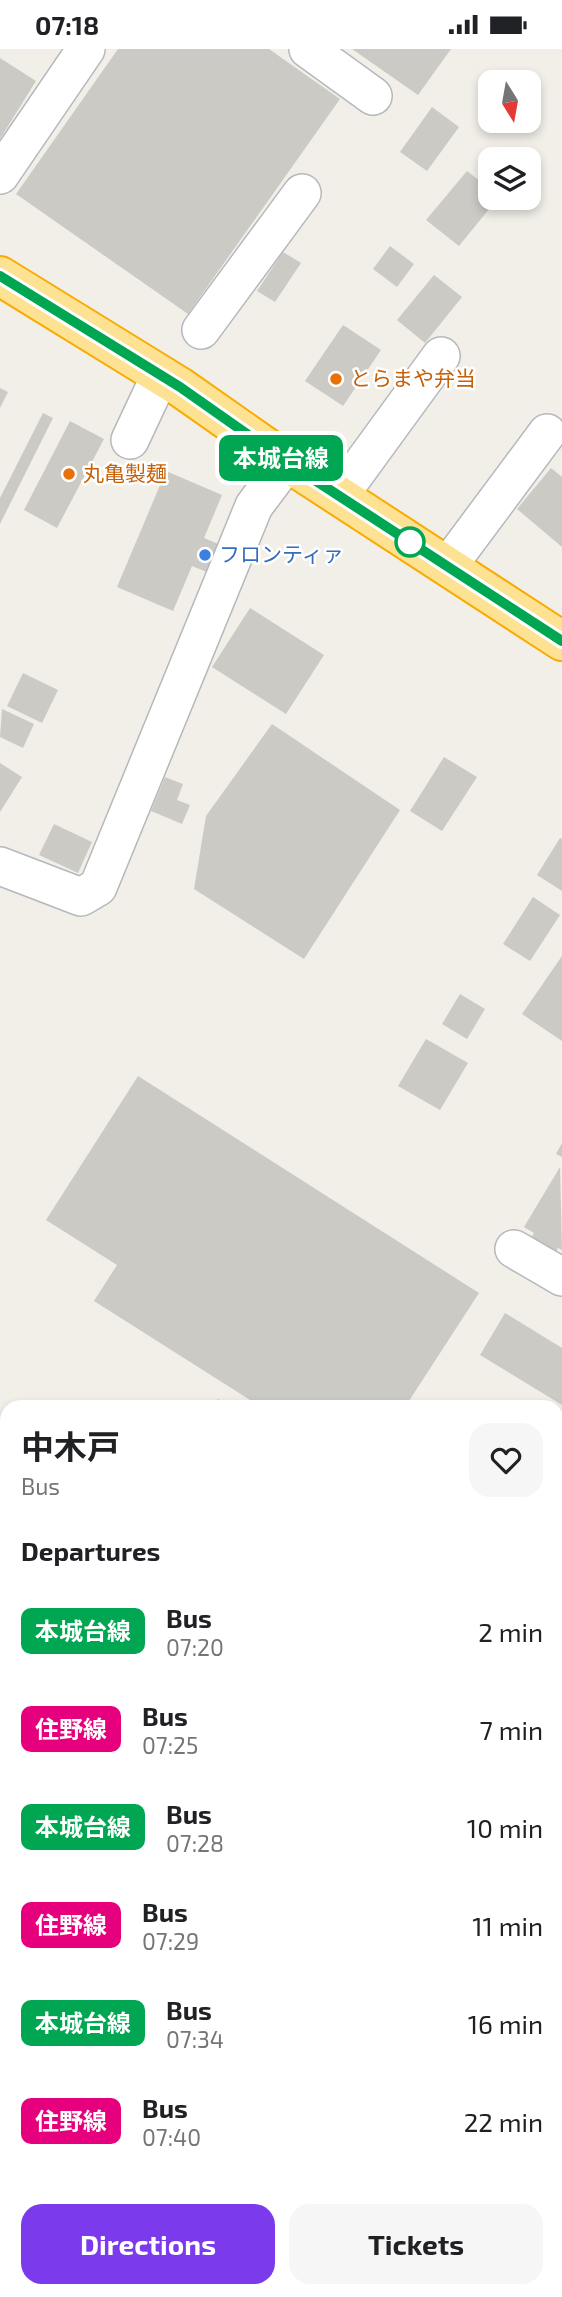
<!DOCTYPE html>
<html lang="en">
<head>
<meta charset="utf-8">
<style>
	body { margin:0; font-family:"Exo 2","Noto Sans JP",sans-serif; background:#f6f6f6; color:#202124; height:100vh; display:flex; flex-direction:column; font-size:26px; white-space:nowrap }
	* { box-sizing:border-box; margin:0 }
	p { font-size:23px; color:#757577 }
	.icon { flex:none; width:38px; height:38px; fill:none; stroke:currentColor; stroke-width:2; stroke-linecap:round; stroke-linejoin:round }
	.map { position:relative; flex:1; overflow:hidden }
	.sheet { position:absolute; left:0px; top:1351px; width:564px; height:898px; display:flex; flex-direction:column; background:#fff; border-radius:21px 21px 0 0; box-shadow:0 4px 10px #0003 }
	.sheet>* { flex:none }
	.badge { padding:0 14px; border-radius:10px; font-size:24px; line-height:46px }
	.needle { width:46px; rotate:169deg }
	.tools { position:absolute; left:478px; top:21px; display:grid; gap:14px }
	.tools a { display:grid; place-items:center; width:63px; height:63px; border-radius:14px; background:#fff; box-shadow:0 4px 10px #0003; font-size:35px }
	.map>.badge { position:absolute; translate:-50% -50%; box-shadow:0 0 0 4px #fff }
	h2 { padding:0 21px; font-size:26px; line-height:63px }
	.round { display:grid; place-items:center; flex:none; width:74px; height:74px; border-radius:21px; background:#f6f6f6 }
	.summary { display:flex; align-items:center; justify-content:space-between; height:119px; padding:0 21px }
	h1 { font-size:33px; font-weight:700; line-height:52px }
	.action { display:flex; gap:14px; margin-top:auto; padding:14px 21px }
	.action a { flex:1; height:80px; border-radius:21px; background:#7c3aed; color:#fff; font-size:28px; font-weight:700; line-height:80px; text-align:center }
	.action a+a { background:#f6f6f6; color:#202124 }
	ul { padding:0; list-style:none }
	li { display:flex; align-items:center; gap:21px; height:98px; padding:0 21px }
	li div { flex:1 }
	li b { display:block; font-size:26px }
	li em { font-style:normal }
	li .badge { min-width:77px; font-weight:700; text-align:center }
	.status { display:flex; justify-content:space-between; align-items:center; height:49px; padding:0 35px; background:#fff; direction:ltr }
	.status svg { height:19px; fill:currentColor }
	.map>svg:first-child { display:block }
</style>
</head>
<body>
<div class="status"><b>07:18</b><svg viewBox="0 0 49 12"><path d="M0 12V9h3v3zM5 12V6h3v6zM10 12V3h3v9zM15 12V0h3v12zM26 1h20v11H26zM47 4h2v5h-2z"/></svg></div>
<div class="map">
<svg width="562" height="2248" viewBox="0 0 562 2248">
	<rect width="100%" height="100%" fill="#f1efe8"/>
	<!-- commercial -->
	<g fill="#fef7e0">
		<polygon points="7,1827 7,2102 0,2098 0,1840"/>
		<polygon points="262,2242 317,2242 315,2248 274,2248"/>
	</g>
	<!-- building -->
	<g fill="#cccac5">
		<polygon points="118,0 269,0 340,50 188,265 16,145"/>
		<polygon points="352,0 451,0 418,46"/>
		<polygon points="0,9 36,32 0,90"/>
		<polygon points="432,58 459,78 427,122 400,103"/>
		<polygon points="467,122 490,140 490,149 498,149 459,197 426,171"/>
		<polygon points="390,197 414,215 397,238 373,220"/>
		<polygon points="283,203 301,214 275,253 257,242"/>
		<polygon points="434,226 462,248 425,294 397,271"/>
		<polygon points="343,276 381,301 343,357 305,332"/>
		<polygon points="0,339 8,343 0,359"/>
		<polygon points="43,364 53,369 0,475 0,449"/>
		<polygon points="70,372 104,390 57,479 24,461"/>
		<polygon points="551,419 562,428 562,498 517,460"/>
		<polygon points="166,422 222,446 204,489 221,496 209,524 192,517 173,562 117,538"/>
		<polygon points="250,559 324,606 286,665 212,618"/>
		<polygon points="23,624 58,641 42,674 7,657"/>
		<polygon points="2,660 34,675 23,699 0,688"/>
		<polygon points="272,675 400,761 304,910 194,840 206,767"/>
		<polygon points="444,708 477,728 442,782 410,762"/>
		<polygon points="0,714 22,728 0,763"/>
		<polygon points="165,728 183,735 177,751 190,756 182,775 151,762"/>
		<polygon points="54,775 92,793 78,824 39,806"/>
		<polygon points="560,789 562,790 562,842 537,826"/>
		<polygon points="533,848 560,866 530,912 503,895"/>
		<polygon points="562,907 562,992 522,965"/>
		<polygon points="460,945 485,960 467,990 442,975"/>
		<polygon points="426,990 468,1014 440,1061 398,1037"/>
		<polygon points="138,1027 479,1244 405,1358 261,1358 94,1252 117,1216 46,1171"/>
		<polygon points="562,1094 562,1108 556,1105"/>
		<polygon points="560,1118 562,1201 558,1199 553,1208 528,1194 534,1184 524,1178"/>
		<polygon points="505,1264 562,1299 562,1356 480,1306"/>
		<polygon points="218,1350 230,1358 212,1358"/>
		<polygon points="556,1416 562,1420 562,1486 556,1495"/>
		<polygon points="556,1531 562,1534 562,1551 556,1560"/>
		<polygon points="6,1903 7,1998 0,2005 0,1981 4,1983 0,1938"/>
	</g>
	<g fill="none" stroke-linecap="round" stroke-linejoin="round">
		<!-- minor-tunnel -->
		<polyline stroke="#ccccc8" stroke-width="37" stroke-dasharray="37 18" stroke-linecap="butt" points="556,2202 562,2204"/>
		<!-- minor casing -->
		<g stroke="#b5b8bc" stroke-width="40">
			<g id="minor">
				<polyline points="308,0 373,47"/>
				<polyline points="0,126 86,0"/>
				<polyline points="201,281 302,144"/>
				<polyline points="130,391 160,327"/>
				<polyline points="339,447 441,307"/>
				<polyline points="448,517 547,384"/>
				<polyline points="0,817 81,848 98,838 254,457 287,413"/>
				<polyline points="514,1200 562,1228"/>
				<polyline points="0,1550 7,1554"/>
				<polyline points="556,1644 562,1631"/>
				<polyline points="348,2248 350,2242"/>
			</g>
		</g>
		<!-- highway casing -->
		<g stroke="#f9ab00" stroke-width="42">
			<g id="highway">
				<polyline points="0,227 180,338 287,413 562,592"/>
				<polyline points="556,1886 562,1869"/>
				<polyline points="556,2054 562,2040"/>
				<polyline points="438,2248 440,2242"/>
				<polyline points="484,2248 486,2242"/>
				<polyline points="561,2248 562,2246"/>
			</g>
		</g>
		<!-- minor -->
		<use href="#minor" stroke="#fff" stroke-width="37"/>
		<!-- highway -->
		<use href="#highway" stroke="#fde293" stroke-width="38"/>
	</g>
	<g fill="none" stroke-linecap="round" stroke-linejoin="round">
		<!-- line casing -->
		<g stroke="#fff" stroke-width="16">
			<polyline id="line" points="0,227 180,338 287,413 562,592"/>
		</g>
		<!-- line -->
		<use href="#line" stroke="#00a651" stroke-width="10"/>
	</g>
	<!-- markers -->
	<g fill="#e8710a" stroke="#fff" stroke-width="2.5">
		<circle cx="336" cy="330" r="7"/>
		<circle cx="69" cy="425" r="7"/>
	</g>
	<circle fill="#fff" stroke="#00a651" stroke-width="3.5" cx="410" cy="493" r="14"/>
	<circle fill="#3f7fe0" stroke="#fff" stroke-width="2.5" cx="205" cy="506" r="7"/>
	<g text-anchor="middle" stroke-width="5" stroke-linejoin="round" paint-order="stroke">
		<!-- food labels -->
		<g font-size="21" fill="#c56008" stroke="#fff" text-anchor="start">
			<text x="350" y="337">とらまや弁当</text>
			<text x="83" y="432">丸亀製麺</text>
		</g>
		<!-- shop labels -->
		<g font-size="21" fill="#366cbe" stroke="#fff" text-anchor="start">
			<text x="219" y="513">フロンティァ</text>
		</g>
	</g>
</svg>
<div class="tools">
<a><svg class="needle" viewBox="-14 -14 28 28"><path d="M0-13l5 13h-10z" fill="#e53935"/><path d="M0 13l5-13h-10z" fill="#757577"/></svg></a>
<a><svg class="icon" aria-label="layers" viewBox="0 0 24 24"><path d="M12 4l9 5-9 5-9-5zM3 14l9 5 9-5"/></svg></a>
</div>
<b class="badge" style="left:281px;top:409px;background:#00a651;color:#fff">本城台線</b>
<section class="sheet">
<div class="summary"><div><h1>中木戸</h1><p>Bus</p></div><a class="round"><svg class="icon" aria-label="heart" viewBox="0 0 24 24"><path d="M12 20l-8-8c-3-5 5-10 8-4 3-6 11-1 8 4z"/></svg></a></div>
<h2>Departures</h2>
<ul>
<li><span class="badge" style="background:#00a651;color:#fff">本城台線</span><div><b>Bus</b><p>07:20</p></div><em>2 min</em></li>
<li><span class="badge" style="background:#e6007e;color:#fff">住野線</span><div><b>Bus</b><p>07:25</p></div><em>7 min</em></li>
<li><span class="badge" style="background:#00a651;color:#fff">本城台線</span><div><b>Bus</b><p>07:28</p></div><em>10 min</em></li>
<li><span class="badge" style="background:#e6007e;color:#fff">住野線</span><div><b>Bus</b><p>07:29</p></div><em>11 min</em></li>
<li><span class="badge" style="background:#00a651;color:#fff">本城台線</span><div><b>Bus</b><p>07:34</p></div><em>16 min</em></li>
<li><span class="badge" style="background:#e6007e;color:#fff">住野線</span><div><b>Bus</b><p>07:40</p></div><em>22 min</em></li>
</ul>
<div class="action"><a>Directions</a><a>Tickets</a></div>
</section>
</div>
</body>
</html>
